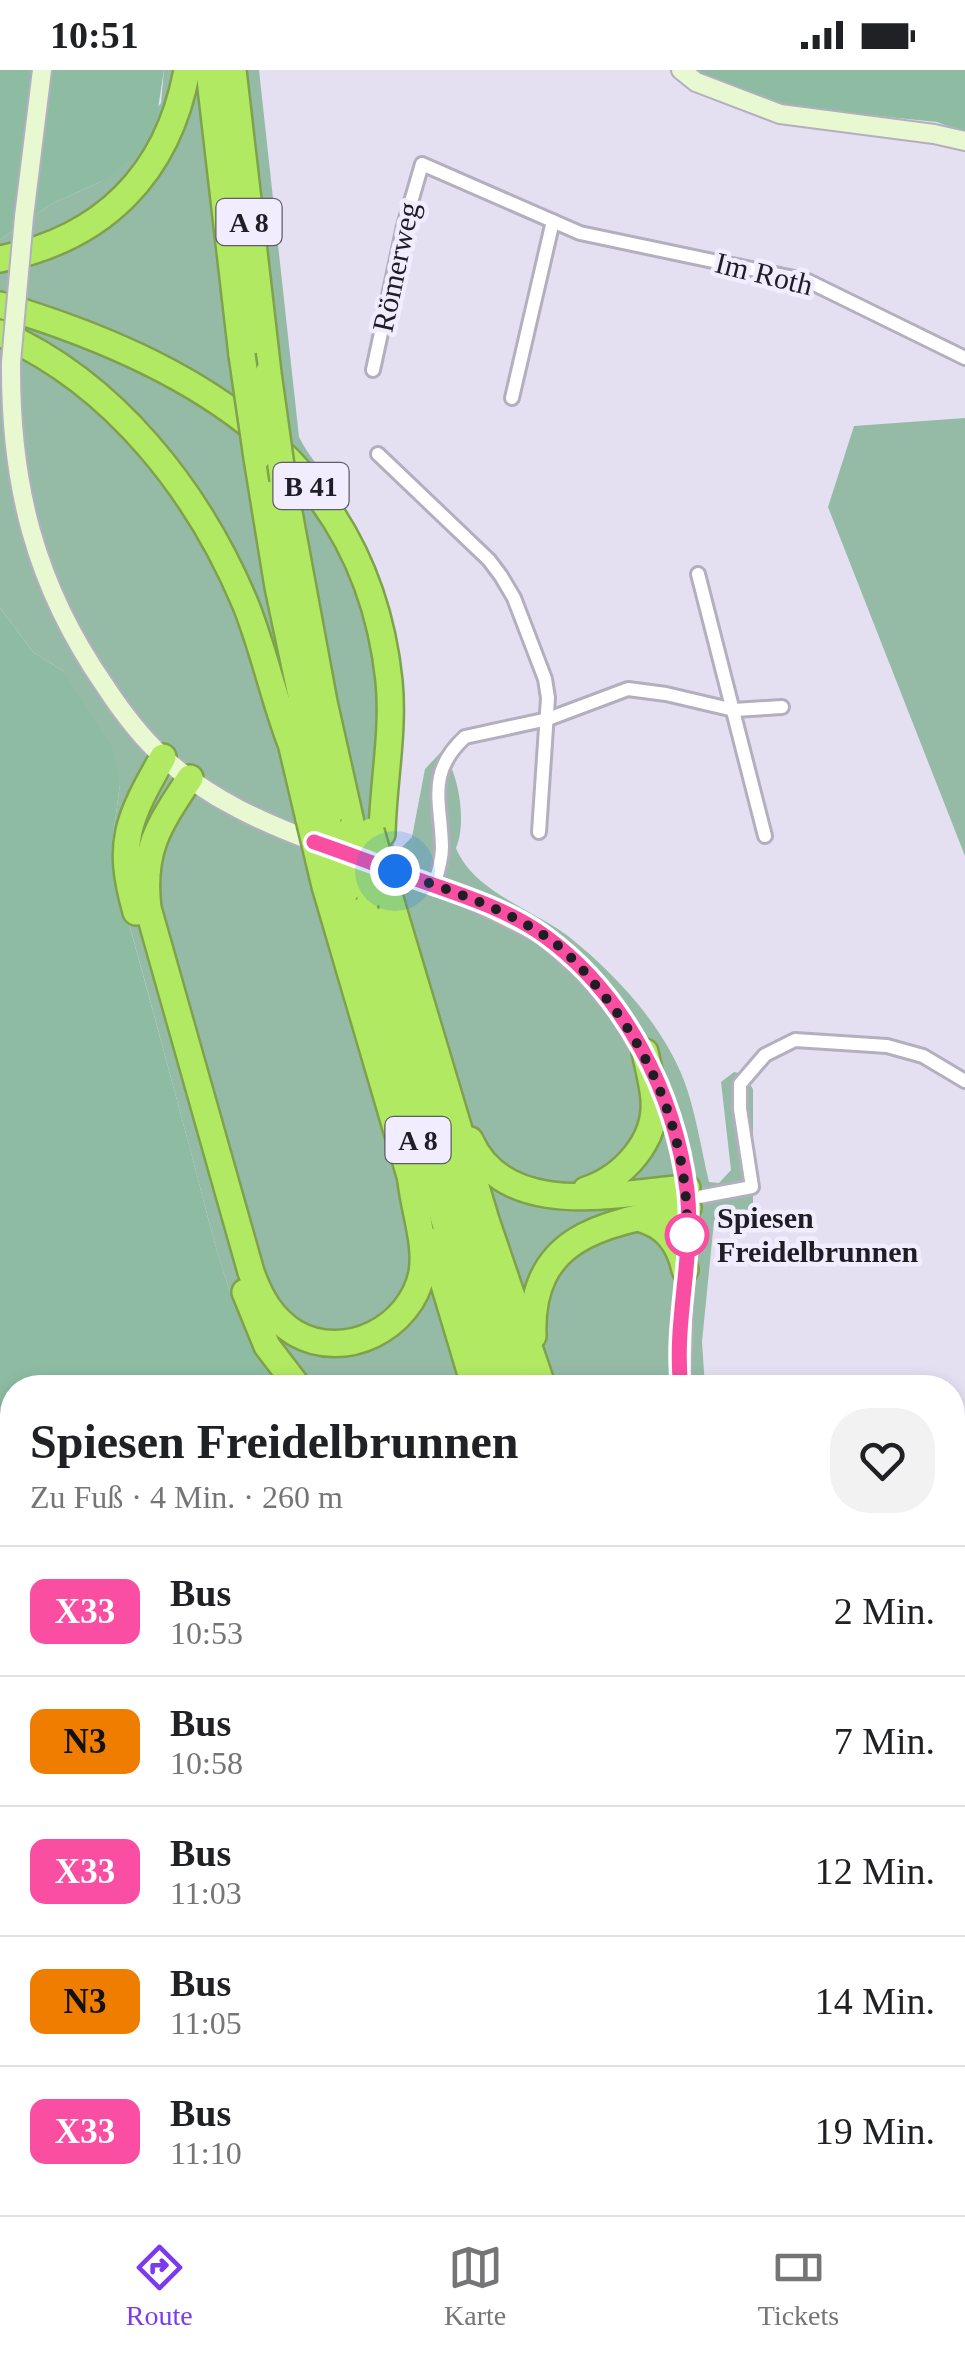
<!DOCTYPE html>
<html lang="de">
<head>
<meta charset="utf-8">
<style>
	body { margin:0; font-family:"Times New Roman",serif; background:#f2f2f2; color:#202124; height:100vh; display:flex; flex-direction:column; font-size:38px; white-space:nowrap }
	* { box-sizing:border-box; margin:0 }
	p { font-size:32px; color:#757577 }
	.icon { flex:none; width:55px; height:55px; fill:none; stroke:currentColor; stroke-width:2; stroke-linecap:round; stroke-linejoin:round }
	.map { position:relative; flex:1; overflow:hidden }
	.details { position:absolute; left:0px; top:1305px; width:965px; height:840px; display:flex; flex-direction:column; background:#fff; border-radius:40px 40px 0 0; box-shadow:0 5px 15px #0003 }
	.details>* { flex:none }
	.badge { padding:0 20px; border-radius:15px; font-size:35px; line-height:65px }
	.you { position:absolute; width:50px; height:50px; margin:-25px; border:8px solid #fff; border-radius:50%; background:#1a73e8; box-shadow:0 0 0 15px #1a73e833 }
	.map>.badge { position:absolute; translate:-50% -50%; box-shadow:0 0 0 5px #fff }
	.round { display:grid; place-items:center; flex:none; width:105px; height:105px; border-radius:40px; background:#f2f2f2 }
	.head { display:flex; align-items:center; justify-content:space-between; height:170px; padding:0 30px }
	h1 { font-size:48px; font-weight:700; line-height:75px }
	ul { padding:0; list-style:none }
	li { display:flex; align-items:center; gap:30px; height:130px; padding:0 30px; border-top:2px solid #e0e0e0 }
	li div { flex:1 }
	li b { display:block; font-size:38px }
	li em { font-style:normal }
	li .badge { min-width:110px; font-weight:700; text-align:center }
	.status { display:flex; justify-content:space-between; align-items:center; height:70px; padding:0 50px; background:#fff; direction:ltr }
	.status svg { height:28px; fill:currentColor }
	.dock { display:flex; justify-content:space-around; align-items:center; height:140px; border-top:2px solid #e0e0e0; background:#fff; font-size:28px; color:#757577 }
	.dock a { display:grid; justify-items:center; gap:5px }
	.dock .selected { color:#7c3aed }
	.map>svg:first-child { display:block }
</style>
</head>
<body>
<div class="status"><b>10:51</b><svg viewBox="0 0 49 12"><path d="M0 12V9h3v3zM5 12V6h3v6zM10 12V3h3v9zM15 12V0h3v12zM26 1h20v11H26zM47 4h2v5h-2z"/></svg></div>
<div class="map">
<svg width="965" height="2145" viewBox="0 0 965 2145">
	<rect width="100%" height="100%" fill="#e4e0f1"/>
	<!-- green -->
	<g fill="#95bba7">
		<path d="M164 0H259L299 367C308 386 322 399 333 417 344 437 354 458 364 479 411 579 400 659 390 764L394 776 402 777 412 767 425 699 442 681C459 702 467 753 456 778 473 821 532 839 568 866 617 905 669 961 688 1022 697 1051 702 1082 709 1112L719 1113 731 1100 721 1012 734 1002 743 1004 753 1019V1160L728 1149 714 1151 702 1272 705 1317 280 1318C234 1267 211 1157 193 1090 167 994 142 897 114 802L112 774 120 714 63 601 33 582 0 538V170L51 134 100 112 161 33Z"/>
		<polygon points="965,348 965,786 828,437 854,356"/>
	</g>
	<!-- forest -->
	<g fill="#8dbca3">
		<polygon points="0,0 164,0 155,58 138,85 100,112 51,134 0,170"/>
		<polygon points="687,0 965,0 965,63 937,52 780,36"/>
		<path d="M0 538 33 582 63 601 113 679 120 714 112 774 114 802C142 898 167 994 193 1090 211 1157 234 1267 280 1317L12 1318V1937L0 1947Z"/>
		<polygon points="953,1952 965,1971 965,2145 725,2145 724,2133 952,2132"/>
		<polygon points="488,2133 654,2133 655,2145 498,2145"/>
	</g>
	<!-- water -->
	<polygon fill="#7eb3c6" points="12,1937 12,2132 488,2132 498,2145 0,2145 0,1947"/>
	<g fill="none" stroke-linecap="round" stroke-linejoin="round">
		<!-- street casing -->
		<g stroke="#b3afbf" stroke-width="18">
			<g id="street">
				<polyline points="373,300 404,156 422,94 580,163 808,211 965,288"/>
				<polyline points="512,328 553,151"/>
				<polyline points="378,384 489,490 501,506 514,528 545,609 548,628 539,762"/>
				<polyline points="698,504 765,766"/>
				<path d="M434 815C438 803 442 790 442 777 441 731 426 703 465 667L548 649 628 619 666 624 734 640 782 637"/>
				<polyline points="688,1129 752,1117 740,1039 740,1014 765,985 795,970 887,976 923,986 965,1011"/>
				<polyline points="952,1571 965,1578"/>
				<polyline points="952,1735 965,1759"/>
			</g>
		</g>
		<!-- secondary casing -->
		<g stroke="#b3afbf" stroke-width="22">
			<g id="secondary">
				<polyline points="681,0 696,12 780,44 934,64 965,71"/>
				<polyline points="24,147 42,0"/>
				<path d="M11 292C10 415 35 515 105 616 122 642 140 666 163 687 209 729 265 754 323 775"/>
				<polyline points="375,794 465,826 545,866 585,902 619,943 648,992"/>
				<polyline points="658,1016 678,1074 687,1118 681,1318"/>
				<polyline points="952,1935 965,1955"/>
			</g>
		</g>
		<!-- highway casing -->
		<g stroke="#7ea24c" stroke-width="30">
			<g id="highway">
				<polyline points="209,0 242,285"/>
				<polyline points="233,0 268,303"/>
				<path d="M0 189C103 169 168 104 187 0"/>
				<path d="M0 235C193 293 366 390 389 611 394 662 383 713 382 764"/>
				<path d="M0 263C114 313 198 421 245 533 263 577 273 626 290 671"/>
				<polyline points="257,388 278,517 328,753"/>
				<polyline points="283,410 324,632 352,757"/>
				<polyline points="287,656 309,749"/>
				<path d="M190 708C159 755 141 780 148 838L251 1202C260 1227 271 1248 295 1263 345 1292 411 1258 422 1203 427 1174 414 1140 411 1111"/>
				<polyline points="325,816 415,1123"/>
				<polyline points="346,821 378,940 497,1318"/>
				<polyline points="370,826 400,936 521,1318"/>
				<polyline points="392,835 486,1150 543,1318"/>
				<path d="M136 842C116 772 128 749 163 687"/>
				<path d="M470 1070C505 1151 618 1123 687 1118"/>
				<path d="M586 1120C623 1108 657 1071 654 1030 653 1014 648 997 645 982"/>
				<path d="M638 1148C665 1155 679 1172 685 1200"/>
				<polyline points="431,1171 475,1318"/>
				<polyline points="245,1222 267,1276 299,1318"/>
				<path d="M533 1266C529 1163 608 1153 688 1138"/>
				<polyline points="676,2132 677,2145"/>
				<polyline points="704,2132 705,2145"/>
			</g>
		</g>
		<!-- street -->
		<use href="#street" stroke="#fff" stroke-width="12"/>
		<!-- secondary -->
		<use href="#secondary" stroke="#e8f8d0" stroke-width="18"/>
		<!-- highway -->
		<use href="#highway" stroke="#b1e962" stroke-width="25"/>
		<!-- secondary-bridge casing -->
		<g stroke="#b3afbf" stroke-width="22" stroke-linecap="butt">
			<polyline id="secondary-bridge" points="11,292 24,147"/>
		</g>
		<!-- highway-bridge casing -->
		<g stroke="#7ea24c" stroke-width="30" stroke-linecap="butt">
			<g id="highway-bridge">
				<polyline points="242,285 257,388"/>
				<polyline points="268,303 283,410"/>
				<polyline points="309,749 325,816"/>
				<polyline points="328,753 346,821"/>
				<polyline points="352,757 370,826"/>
				<polyline points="371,761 392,835"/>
			</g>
		</g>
		<!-- secondary-bridge -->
		<use href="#secondary-bridge" stroke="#e8f8d0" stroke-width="18"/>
		<!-- highway-bridge -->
		<use href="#highway-bridge" stroke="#b1e962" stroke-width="25"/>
	</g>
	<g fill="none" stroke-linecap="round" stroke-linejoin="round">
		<!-- line casing -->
		<g stroke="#fff" stroke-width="22">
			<path id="line" d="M314 772C355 786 395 802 436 816 473 829 514 843 546 867 625 925 675 1024 687 1120 695 1185 673 1252 681 1318"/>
		</g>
		<!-- line -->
		<use href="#line" stroke="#fa4ea3" stroke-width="15"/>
		<!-- walk -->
		<path stroke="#1f1e24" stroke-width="10" stroke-dasharray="0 18" d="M395 801C445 819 497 835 542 864 563 877 582 898 597 917 657 988 690 1077 687 1170V1165"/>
	</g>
	<!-- markers -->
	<circle fill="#fff" stroke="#fa4ea3" stroke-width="5" cx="687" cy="1165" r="20"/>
	<g text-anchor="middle" stroke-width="9" stroke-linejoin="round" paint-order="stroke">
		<!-- shield labels -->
		<g fill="#f1edff" stroke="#5e5c66" stroke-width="2.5">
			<rect x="216.5" y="129" width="65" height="46" rx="8"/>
			<rect x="273.5" y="393" width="75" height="46" rx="8"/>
			<rect x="385.5" y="1047" width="65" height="46" rx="8"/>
		</g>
		<g font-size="28" font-weight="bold" fill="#1f1e24">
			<text x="249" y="162">A 8</text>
			<text x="311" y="426">B 41</text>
			<text x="418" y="1080">A 8</text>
		</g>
		<!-- street labels -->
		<g font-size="30" fill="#1f1e24" stroke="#f1edff">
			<text transform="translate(396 197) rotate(-78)" y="10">Römerweg</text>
			<text transform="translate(764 204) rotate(14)" y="10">Im Roth</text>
		</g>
		<!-- stop labels -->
		<g font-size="30" font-weight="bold" fill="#1f1e24" stroke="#f1edff" text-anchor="start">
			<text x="717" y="1158">Spiesen<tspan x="717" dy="34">Freidelbrunnen</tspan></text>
		</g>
	</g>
</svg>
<div class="you" style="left:395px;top:801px"></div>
<section class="details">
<div class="head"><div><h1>Spiesen Freidelbrunnen</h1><p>Zu Fuß · 4 Min. · 260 m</p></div><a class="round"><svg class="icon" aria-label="heart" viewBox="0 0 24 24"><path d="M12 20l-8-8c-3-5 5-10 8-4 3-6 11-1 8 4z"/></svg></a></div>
<ul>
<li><span class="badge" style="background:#fa4ea3;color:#fff">X33</span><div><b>Bus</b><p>10:53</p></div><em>2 Min.</em></li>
<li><span class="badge" style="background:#ef7d00;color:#111">N3</span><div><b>Bus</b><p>10:58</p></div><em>7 Min.</em></li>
<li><span class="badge" style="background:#fa4ea3;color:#fff">X33</span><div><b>Bus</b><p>11:03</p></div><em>12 Min.</em></li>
<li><span class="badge" style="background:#ef7d00;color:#111">N3</span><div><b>Bus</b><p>11:05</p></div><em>14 Min.</em></li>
<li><span class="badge" style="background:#fa4ea3;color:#fff">X33</span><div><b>Bus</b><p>11:10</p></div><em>19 Min.</em></li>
</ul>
</section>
</div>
<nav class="dock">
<a class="selected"><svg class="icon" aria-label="directions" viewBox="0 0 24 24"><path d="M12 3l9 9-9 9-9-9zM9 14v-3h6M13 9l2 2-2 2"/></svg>Route</a>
<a><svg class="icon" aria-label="map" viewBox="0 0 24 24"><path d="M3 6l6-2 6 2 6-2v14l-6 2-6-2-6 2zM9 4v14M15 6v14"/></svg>Karte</a>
<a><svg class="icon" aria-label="tickets" viewBox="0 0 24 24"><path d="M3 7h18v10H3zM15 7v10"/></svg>Tickets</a>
</nav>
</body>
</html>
